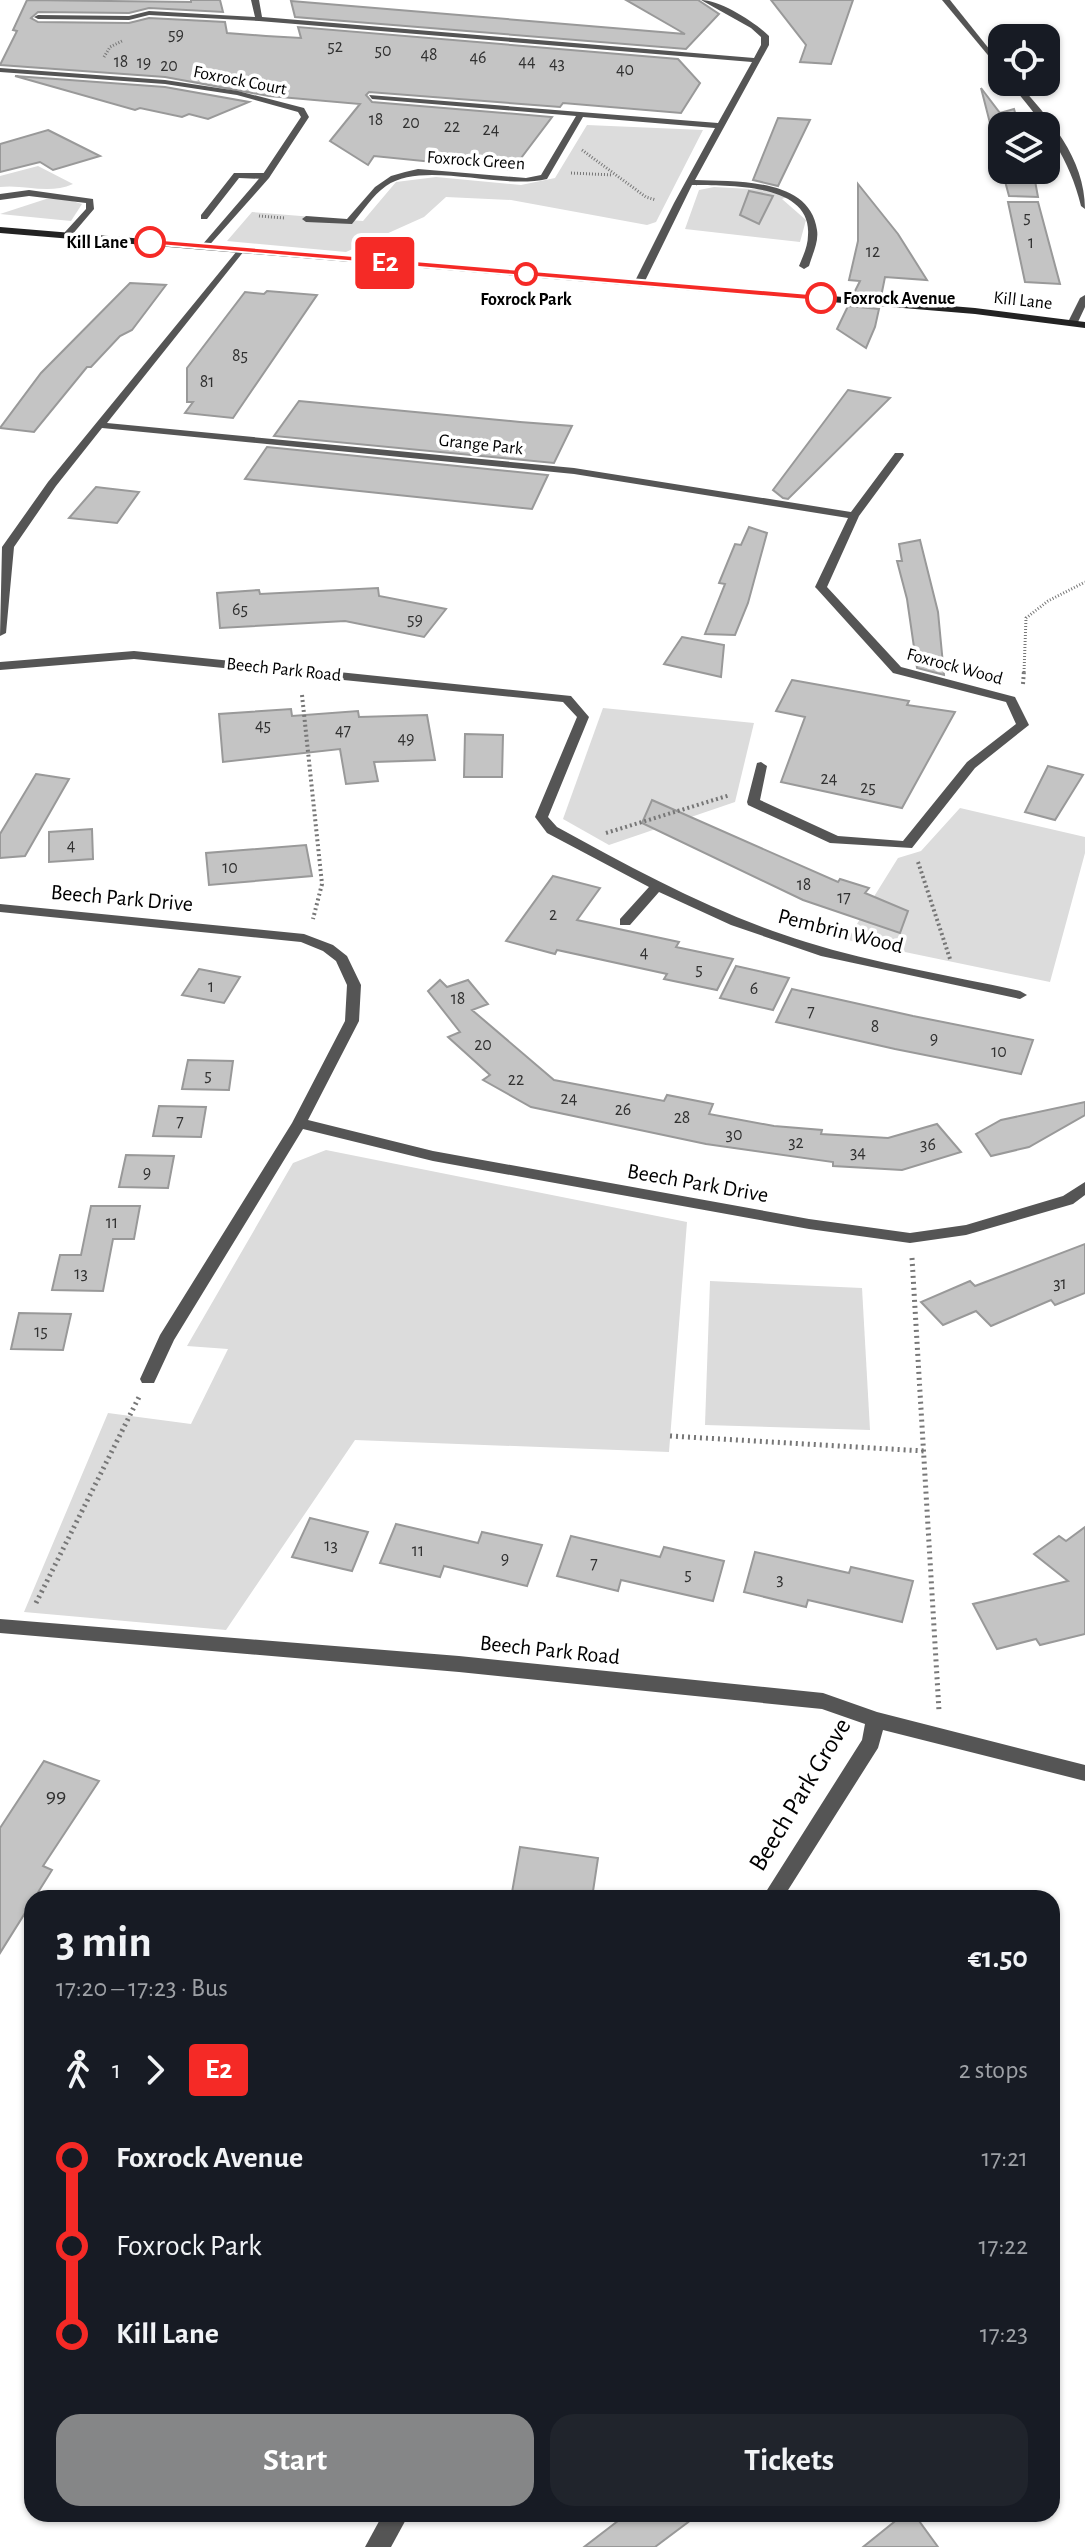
<!DOCTYPE html>
<html lang="en">
<head>
<meta charset="utf-8">
<style>
	body { margin:0; font-family:"Alegreya Sans",sans-serif; background:#20242c; color:#f1f3f6; height:100vh; display:flex; flex-direction:column; font-size:30px; white-space:nowrap }
	* { box-sizing:border-box; margin:0 }
	p { font-size:26px; color:#9ea1a6 }
	.icon { flex:none; width:44px; height:44px; fill:none; stroke:currentColor; stroke-width:2; stroke-linecap:round; stroke-linejoin:round }
	.map { position:relative; flex:1; overflow:hidden }
	.drawer { position:absolute; left:24px; top:1890px; width:1036px; height:632px; display:flex; flex-direction:column; background:#171b24; border-radius:24px; box-shadow:0 2px 6px #0004 }
	.drawer>* { flex:none }
	.badge { padding:0 16px; border-radius:6px; font-size:28px; line-height:52px }
	.fabs { position:absolute; left:988px; top:24px; display:grid; gap:16px }
	.fabs a { display:grid; place-items:center; width:72px; height:72px; border-radius:16px; background:#171b24; box-shadow:0 2px 6px #0004; font-size:40px }
	.map>.badge { position:absolute; translate:-50% -50%; box-shadow:0 0 0 4px #fff }
	.legs { display:flex; align-items:center; gap:12px; height:88px; padding:0 32px; font-size:26px }
	.legs p { margin-inline-start:auto }
	.summary { display:flex; align-items:center; justify-content:space-between; height:136px; padding:0 32px }
	h1 { font-size:44px; font-weight:600; line-height:60px }
	.action { display:flex; gap:16px; margin-top:auto; padding:16px 32px }
	.action a { flex:1; height:92px; border-radius:24px; background:#858687; color:#fff; font-size:32px; font-weight:600; line-height:92px; text-align:center }
	.action a+a { background:#20242c; color:#f1f3f6 }
	ul { padding:0 32px; list-style:none }
	li { display:flex; align-items:center; gap:28px; height:88px; font-size:30px }
	li i { display:grid; place-items:center; width:12px; height:100%; margin:0 10px; background:currentColor }
	li i::after { content:''; width:20px; height:20px; margin:-10px; border:6px solid; border-radius:50%; background:#171b24 }
	li p { margin-inline-start:auto }
	li:first-child i { background:linear-gradient(#0000 50%,currentColor 0) }
	li:last-child i { background:linear-gradient(currentColor 50%,#0000 0) }
	.map>svg:first-child { display:block }
</style>
</head>
<body>
<div class="map">
<svg width="1085" height="2547" viewBox="0 0 1085 2547">
	<rect width="100%" height="100%" fill="#fff"/>
	<!-- green -->
	<g fill="#dcdcdc">
		<polygon points="587,125 703,130 656,222 647,225 511,200 446,197 424,217 346,252 227,241 252,212 363,221 396,182 436,177 521,185 555,178"/>
		<path d="M38 166 73 184C48 195 25 184 0 187V176Z"/>
		<polygon points="714,187 770,190 787,197 782,199 806,220 800,242 685,229 699,190"/>
		<polygon points="63,198 82,204 71,221 0,214 46,199"/>
		<polygon points="603,708 754,723 735,802 609,845 563,819"/>
		<polygon points="960,808 1085,837 1085,853 1050,982 847,940 898,858 921,851"/>
		<polygon points="326,1150 687,1222 669,1452 355,1440 226,1630 24,1612 108,1413 191,1424 228,1349 187,1346 293,1163"/>
		<polygon points="710,1281 862,1288 870,1430 705,1425"/>
	</g>
	<!-- building -->
	<g fill="#c4c4c4" stroke="#999" stroke-width="2">
		<polygon points="27,0 191,2 191,0 220,0 223,12 149,8 129,13 38,12 31,18 38,22 129,23 149,18 225,22 227,33 266,36 301,38 298,27 678,59 700,83 681,113 563,103 560,107 369,92 366,95 372,102 552,117 512,170 374,156 368,165 330,141 360,104 269,96 165,77 0,65 17,31 13,30"/>
		<polygon points="626,0 698,0 719,14 686,49 295,17 291,1 685,34"/>
		<polygon points="771,0 853,0 831,64 800,62 806,45"/>
		<polygon points="15,76 165,87 249,102 208,119 189,114 182,117 140,108 135,110"/>
		<polygon points="981,88 1000,113 1014,109 1019,126 1002,126 1002,170"/>
		<polygon points="778,118 810,120 778,186 753,180"/>
		<polygon points="48,130 100,156 53,170 40,162 0,172 0,144"/>
		<polygon points="1002,170 1033,170 1038,197 1009,196"/>
		<polygon points="858,184 898,234 927,280 885,277 881,297 853,295 860,281 849,280 858,241"/>
		<polygon points="749,191 773,196 759,224 740,215"/>
		<polygon points="1008,202 1038,202 1060,284 1025,282"/>
		<polygon points="130,283 166,285 132,330 120,336 91,367 87,367 34,432 0,428 41,373"/>
		<polygon points="267,291 317,295 233,418 185,413 193,402 187,402 187,368 245,292 264,294"/>
		<polygon points="848,306 879,309 875,327 866,348 837,329"/>
		<polygon points="848,390 890,398 788,499 783,498 773,490"/>
		<polygon points="299,401 520,422 572,426 554,463 274,436"/>
		<polygon points="267,447 548,475 532,509 245,479"/>
		<polygon points="96,487 104,488 139,492 117,523 69,518"/>
		<polygon points="749,527 767,533 748,603 735,635 705,634 725,584 719,583 735,544 741,545"/>
		<polygon points="920,540 938,612 944,675 917,668 907,599 897,561 902,561 899,544"/>
		<polygon points="378,588 379,596 446,609 424,637 345,621 220,628 217,593 259,590 260,594"/>
		<polygon points="682,637 724,645 721,677 664,664"/>
		<polygon points="792,680 909,701 907,705 955,712 902,808 781,782 805,717 776,711"/>
		<polygon points="291,709 292,716 358,711 359,717 427,715 435,760 374,762 378,781 346,784 340,749 223,762 219,714"/>
		<polygon points="465,734 503,735 502,777 464,777"/>
		<polygon points="1048,766 1083,775 1055,820 1025,812"/>
		<polygon points="36,774 69,779 25,856 0,858 0,834"/>
		<polygon points="652,800 838,882 840,879 869,888 865,893 908,911 900,933 803,900 642,823"/>
		<polygon points="92,829 93,859 49,862 49,832"/>
		<polygon points="306,845 312,876 209,885 206,853"/>
		<polygon points="553,876 600,888 577,920 679,942 676,947 733,959 717,990 664,979 667,974 557,950 555,954 506,941"/>
		<polygon points="736,966 789,978 773,1010 720,998"/>
		<polygon points="199,969 240,977 224,1003 182,995"/>
		<polygon points="440,980 447,987 468,980 488,1004 472,1010 554,1080 664,1101 667,1095 713,1104 709,1114 774,1126 822,1130 821,1134 888,1138 937,1124 961,1152 902,1170 833,1166 833,1162 706,1144 531,1107 483,1080 490,1075 448,1037 460,1032 428,991"/>
		<polygon points="792,989 913,1016 1033,1040 1021,1074 895,1049 776,1022"/>
		<polygon points="188,1060 233,1061 229,1090 182,1089"/>
		<polygon points="1085,1102 1085,1115 1029,1147 991,1156 976,1134 1001,1120"/>
		<polygon points="159,1106 206,1107 201,1137 153,1136"/>
		<polygon points="126,1155 174,1156 168,1188 119,1187"/>
		<polygon points="91,1206 140,1206 134,1239 113,1239 103,1291 52,1290 60,1255 81,1255"/>
		<polygon points="1085,1244 1085,1293 1055,1305 1051,1300 991,1326 976,1311 943,1325 921,1302 970,1281 975,1286"/>
		<polygon points="19,1313 71,1314 63,1350 11,1349"/>
		<polygon points="310,1518 368,1532 352,1571 292,1557"/>
		<polygon points="396,1524 478,1543 482,1532 542,1545 527,1586 444,1566 440,1577 380,1563"/>
		<polygon points="1085,1527 1085,1634 1040,1645 1036,1639 997,1649 973,1604 1068,1581 1034,1554 1059,1536 1066,1541"/>
		<polygon points="571,1536 660,1557 664,1547 724,1561 713,1601 621,1580 618,1591 557,1576"/>
		<polygon points="755,1552 849,1573 851,1567 913,1581 902,1622 808,1600 806,1607 744,1592"/>
		<polygon points="44,1761 99,1781 43,1866 52,1870 0,1953 0,1828"/>
		<polygon points="520,1847 598,1858 592,1898 511,1898"/>
		<polygon points="627,2514 699,2514 655,2547 584,2547"/>
		<polygon points="904,2514 914,2514 938,2547 863,2547"/>
	</g>
	<g fill="none" stroke-linecap="round" stroke-linejoin="round">
		<!-- path-far2 -->
		<g stroke="#777" stroke-width="3" stroke-dasharray="1 2" stroke-linecap="butt">
			<polyline points="104,57 110,47 122,41"/>
			<polyline points="582,150 646,197 656,200"/>
			<polyline points="571,173 613,175"/>
			<polyline points="259,216 285,218"/>
			<polyline points="1024,672 1026,618 1048,601 1085,582"/>
		</g>
		<!-- path-far1 -->
		<g stroke="#777" stroke-width="4" stroke-dasharray="2 3" stroke-linecap="butt">
			<polyline points="1023,684 1024,670"/>
			<polyline points="302,695 322,884 313,919"/>
			<polyline points="606,833 730,795"/>
			<polyline points="918,862 950,959"/>
		</g>
		<!-- path -->
		<g stroke="#777" stroke-width="5" stroke-dasharray="2 4" stroke-linecap="butt">
			<polyline points="912,1258 939,1711"/>
			<polyline points="670,1436 924,1451"/>
			<polyline points="36,1603 139,1397"/>
		</g>
		<!-- service -->
		<g fill="#555" fill-rule="evenodd">
			<polygon points="234,173 266,173 270,176 266,179 239,178 207,219 201,219 201,215"/>
			<polygon points="29,190 93,199 94,209 71,236 65,236 65,232 86,209 86,203 29,196 0,200 0,194"/>
		</g>
		<!-- minor -->
		<g fill="#555" fill-rule="evenodd">
			<path d="M251 0H259L262 17 754 58 761 45V37L751 28 701 0C720 0 755 22 769 36V45L695 180C735 182 810 177 817 230 819 242 812 255 809 266L804 269 799 266C803 256 808 246 808 235 812 182 727 186 692 185L644 283 639 286 634 283 674 203 715 128 583 117 547 179C499 190 424 160 386 186 372 196 363 211 352 224L306 222 302 219 306 216 347 219 375 187 391 176 405 172 418 169 526 178 541 175 576 116 372 99 369 95 718 123 752 62 259 21 149 15 129 20 38 19 34 17 38 15 129 16 149 11 255 17Z"/>
			<polygon points="942,0 950,0 1002,65 1002,72"/>
			<polygon points="0,68 165,80 238,91 304,108 309,117 269,178 205,250 201,247 202,245 263,174 301,117 298,112 237,95 165,84 0,72"/>
			<path d="M1009 82H1017C1049 118 1085 158 1085 209L1081 206C1069 155 1041 121 1009 82Z"/>
			<polygon points="241,246 245,249 244,251 107,423 574,468 851,512 895,453 903,453 904,455 859,516 827,587 901,667 1015,697 1029,725 975,768 912,848 830,843 748,805 747,802 757,763 761,762 767,766 760,800 838,836 903,841 967,762 1016,724 1006,702 893,673 817,589 815,587 848,518 574,474 102,428 56,486 14,547 6,633 0,636 2,547 48,482"/>
			<polygon points="1085,295 1085,307 1078,322 1070,324 1068,322 1080,298"/>
			<path d="M134 651 571 696 589 717 548 817 557 827C637 871 718 915 806 942 876 964 949 975 1020 991L1027 995 1020 999 821 956 731 925 659 892 630 925H620V919L649 887 547 833 535 817 577 717 563 702 134 659 0 670V662Z"/>
			<polygon points="0,904 304,934 333,945 347,956 361,985 359,1021 308,1120 433,1151 809,1219 910,1233 966,1225 1063,1196 1085,1182 1085,1195 1073,1204 966,1235 910,1243 809,1229 433,1161 303,1129 174,1340 154,1383 142,1383 140,1379 160,1335 292,1123 345,1021 347,985 336,961 323,951 301,942 0,912"/>
			<polygon points="0,1619 459,1656 823,1693 877,1712 1085,1765 1085,1781 883,1730 878,1748 783,1898 762,1898 862,1740 865,1724 822,1709 459,1672 0,1633"/>
			<polygon points="383,2514 409,2514 391,2547 365,2547"/>
		</g>
		<!-- secondary -->
		<polygon fill="#222" fill-rule="evenodd" points="0,227 975,308 1085,322 1085,328 975,314 0,233"/>
	</g>
	<!-- line-1 -->
	<polygon fill="#f52a26" stroke="#fff" stroke-width="2" points="150,239 821,295 826,298 821,301 147,244"/>
	<!-- markers -->
	<g fill="#fff" stroke="#f52a26" stroke-width="4">
		<circle cx="150" cy="242" r="14"/>
		<circle cx="526" cy="274" r="10"/>
		<circle cx="821" cy="298" r="14"/>
	</g>
	<g text-anchor="middle" stroke-width="7" stroke-linejoin="round" paint-order="stroke">
		<!-- number labels -->
		<g font-size="18" fill="#313131">
			<text x="176" y="40">59</text>
			<text x="335" y="52">52</text>
			<text x="383" y="56">50</text>
			<text x="429" y="60">48</text>
			<text x="478" y="63">46</text>
			<text x="121" y="67">18</text>
			<text x="527" y="67">44</text>
			<text x="144" y="68">19</text>
			<text x="557" y="69">43</text>
			<text x="169" y="71">20</text>
			<text x="625" y="75">40</text>
			<text x="376" y="125">18</text>
			<text x="411" y="128">20</text>
			<text x="452" y="132">22</text>
			<text x="491" y="135">24</text>
			<text x="1027" y="223">5</text>
			<text x="1031" y="248">1</text>
			<text x="873" y="257">12</text>
			<text x="240" y="361">85</text>
			<text x="207" y="387">81</text>
			<text x="240" y="615">65</text>
			<text x="415" y="625">59</text>
			<text x="263" y="731">45</text>
			<text x="343" y="736">47</text>
			<text x="406" y="744">49</text>
			<text x="829" y="784">24</text>
			<text x="868" y="793">25</text>
			<text x="71" y="851">4</text>
			<text x="230" y="873">10</text>
			<text x="804" y="890">18</text>
			<text x="844" y="903">17</text>
			<text x="553" y="920">2</text>
			<text x="644" y="958">4</text>
			<text x="699" y="975">5</text>
			<text x="211" y="992">1</text>
			<text x="754" y="994">6</text>
			<text x="458" y="1004">18</text>
			<text x="811" y="1017">7</text>
			<text x="875" y="1032">8</text>
			<text x="934" y="1044">9</text>
			<text x="483" y="1050">20</text>
			<text x="999" y="1057">10</text>
			<text x="208" y="1081">5</text>
			<text x="516" y="1085">22</text>
			<text x="569" y="1104">24</text>
			<text x="623" y="1115">26</text>
			<text x="682" y="1123">28</text>
			<text x="180" y="1127">7</text>
			<text x="734" y="1140">30</text>
			<text x="796" y="1148">32</text>
			<text x="928" y="1150">36</text>
			<text x="858" y="1158">34</text>
			<text x="147" y="1178">9</text>
			<text x="112" y="1228">11</text>
			<text x="81" y="1279">13</text>
			<text x="1060" y="1289">31</text>
			<text x="41" y="1337">15</text>
			<text x="331" y="1551">13</text>
			<text x="418" y="1556">11</text>
			<text x="505" y="1564">9</text>
			<text x="594" y="1569">7</text>
			<text x="688" y="1580">5</text>
			<text x="780" y="1585">3</text>
		</g>
		<!-- far-street labels -->
		<g font-size="18" fill="#000" stroke="#fff">
			<text transform="translate(240 80) rotate(11)" y="6">Foxrock Court</text>
			<text transform="translate(476 160) rotate(4)" y="6">Foxrock Green</text>
			<text transform="translate(1023 300) rotate(6)" y="6">Kill Lane</text>
			<text transform="translate(481 444) rotate(6)" y="6">Grange Park</text>
			<text transform="translate(955 666) rotate(15)" y="6">Foxrock Wood</text>
			<text transform="translate(284 669) rotate(6)" y="6">Beech Park Road</text>
		</g>
		<!-- far-stop labels -->
		<g font-size="18" font-weight="bold" fill="#000" stroke="#fff" text-anchor="end">
			<text x="128" y="248">Kill Lane</text>
			<text x="843" y="304" text-anchor="start">Foxrock Avenue</text>
			<text x="526" y="305" text-anchor="middle">Foxrock Park</text>
		</g>
		<!-- street labels -->
		<g font-size="22" fill="#000" stroke="#fff">
			<text transform="translate(122 897) rotate(5)" y="8">Beech Park Drive</text>
			<text transform="translate(841 930) rotate(14)" y="8">Pembrin Wood</text>
			<text transform="translate(698 1182) rotate(10)" y="8">Beech Park Drive</text>
			<text transform="translate(550 1649) rotate(6)" y="8">Beech Park Road</text>
		</g>
		<!-- near-number labels -->
		<g font-size="22" fill="#313131">
			<text x="56" y="1802">99</text>
		</g>
		<!-- near-street labels -->
		<g font-size="26" fill="#000" stroke="#fff">
			<text transform="translate(799 1794) rotate(-59)" y="9">Beech Park Grove</text>
		</g>
	</g>
</svg>
<div class="fabs">
<a><svg class="icon" aria-label="locate" viewBox="0 0 24 24"><circle cx="12" cy="12" r="6"/><path d="M12 2v4M12 18v4M2 12h4M18 12h4"/></svg></a>
<a><svg class="icon" aria-label="layers" viewBox="0 0 24 24"><path d="M12 4l9 5-9 5-9-5zM3 14l9 5 9-5"/></svg></a>
</div>
<b class="badge" style="left:385px;top:263px;background:#f52a26;color:#fff">E2</b>
<section class="drawer">
<div class="summary"><div><h1>3 min</h1><p>17:20 – 17:23 · Bus</p></div><b>€1.50</b></div>
<div class="legs"><svg class="icon" aria-label="walk" viewBox="0 0 24 24"><circle cx="13" cy="4" r="2"/><path d="M13 8l-2 6 4 7M11 14l-3 7M7 12l3-4h3l4 4"/></svg>1<svg class="icon" aria-label="forward" viewBox="0 0 24 24"><path d="M9 5l7 7-7 7"/></svg><b class="badge" style="background:#f52a26;color:#fff">E2</b><p>2 stops</p></div>
<ul>
<li><i style="color:#f52a26"></i><b>Foxrock Avenue</b><p>17:21</p></li>
<li><i style="color:#f52a26"></i><span>Foxrock Park</span><p>17:22</p></li>
<li><i style="color:#f52a26"></i><b>Kill Lane</b><p>17:23</p></li>
</ul>
<div class="action"><a>Start</a><a>Tickets</a></div>
</section>
</div>
</body>
</html>
